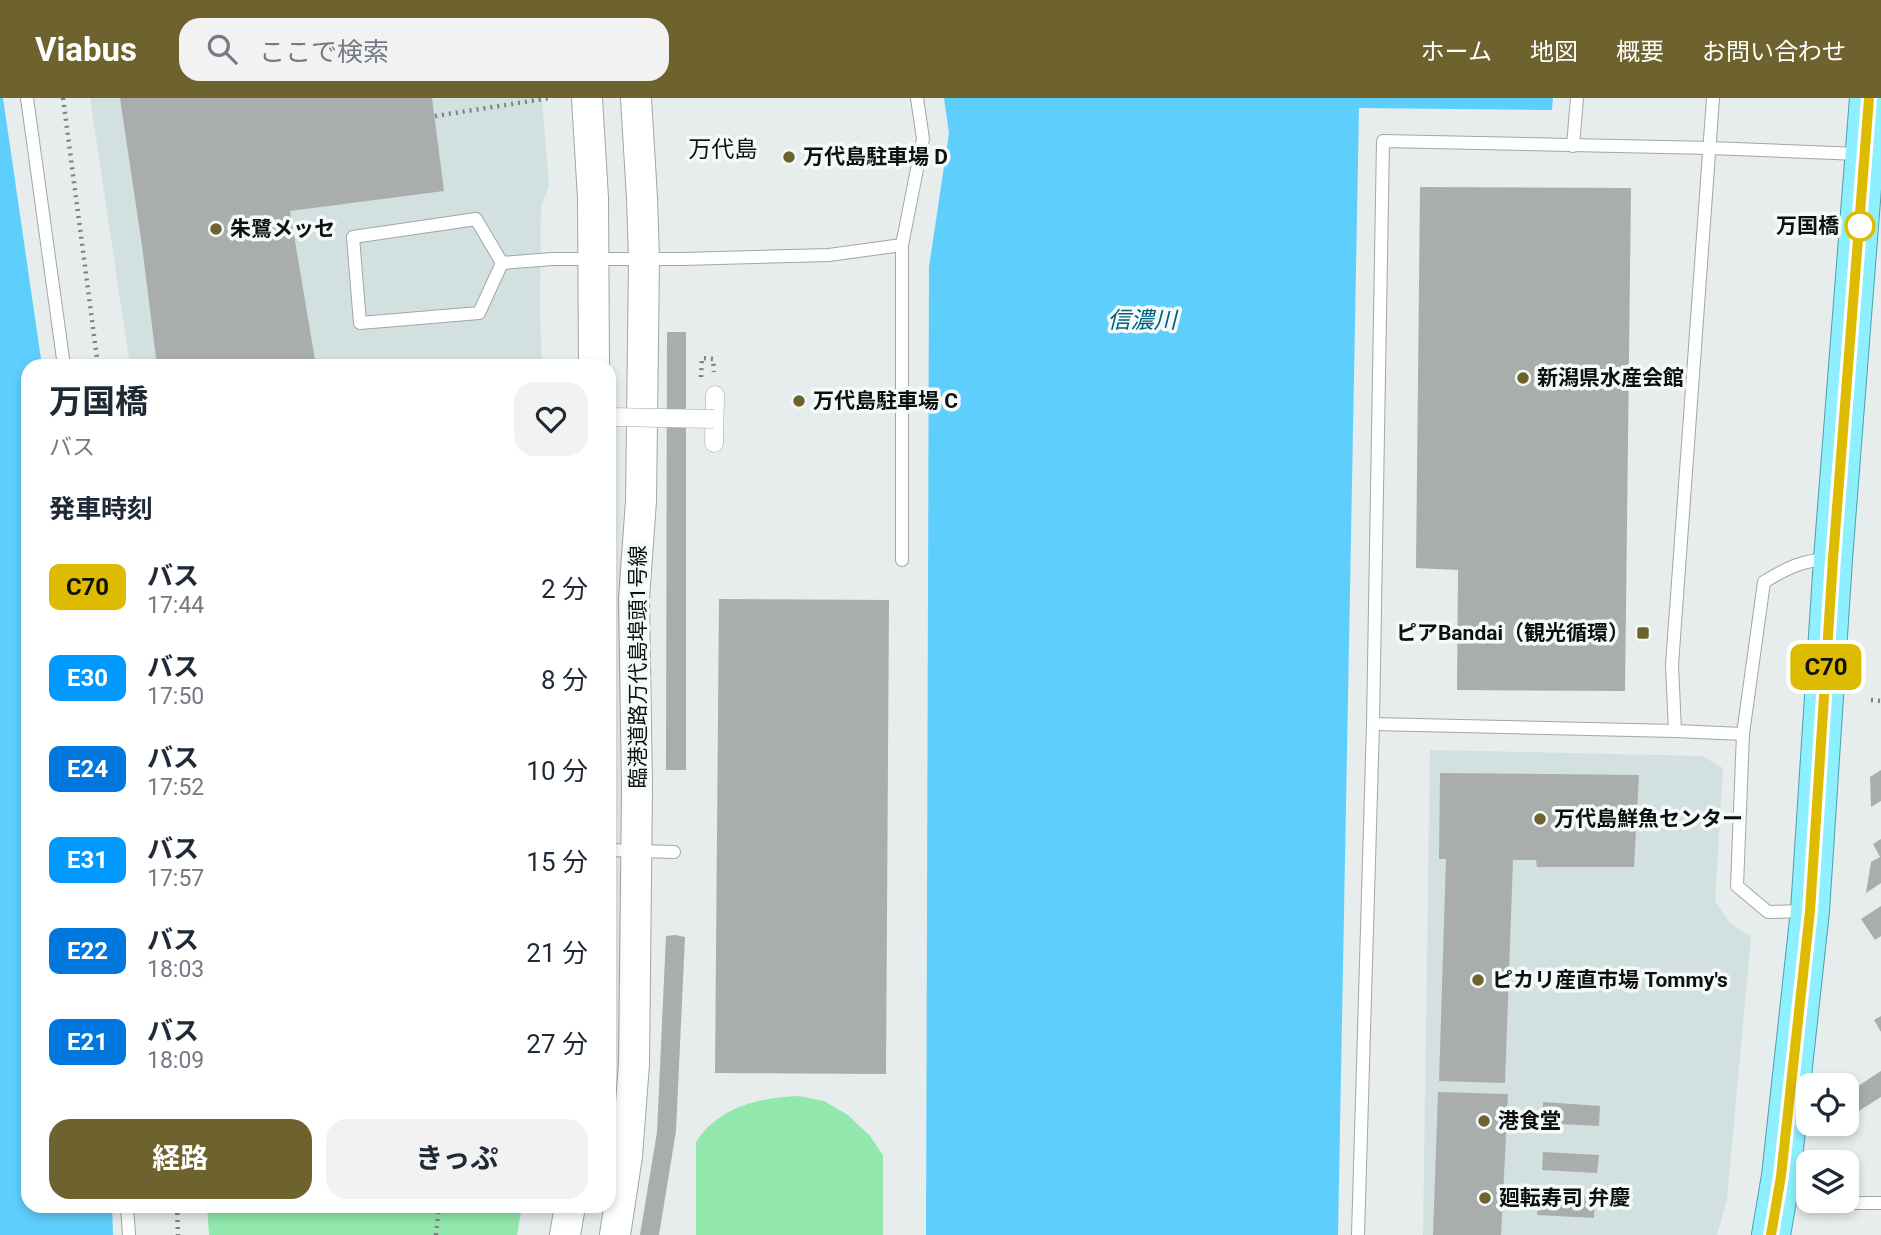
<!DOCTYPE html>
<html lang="ja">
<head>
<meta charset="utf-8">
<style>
	body { margin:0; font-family:Roboto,"Noto Sans JP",sans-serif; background:#f2f2f3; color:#1f2937; height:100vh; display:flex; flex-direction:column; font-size:26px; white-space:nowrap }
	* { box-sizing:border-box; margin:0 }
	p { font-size:23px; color:#747a83 }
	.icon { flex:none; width:38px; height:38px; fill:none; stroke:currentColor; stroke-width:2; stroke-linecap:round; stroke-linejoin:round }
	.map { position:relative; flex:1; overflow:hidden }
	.details { position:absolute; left:21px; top:261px; width:595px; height:854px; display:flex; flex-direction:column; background:#fff; border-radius:21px; box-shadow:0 4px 10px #0003 }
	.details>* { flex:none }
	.badge { padding:0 14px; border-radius:10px; font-size:24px; line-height:46px }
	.controls { position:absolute; left:1796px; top:975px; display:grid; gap:14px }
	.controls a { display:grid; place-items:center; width:63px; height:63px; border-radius:14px; background:#fff; box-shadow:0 4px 10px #0003; font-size:35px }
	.map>.badge { position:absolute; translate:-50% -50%; box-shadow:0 0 0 4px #fff }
	h2 { padding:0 28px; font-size:26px; line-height:63px }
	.round { display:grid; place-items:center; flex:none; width:74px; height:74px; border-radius:21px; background:#f2f2f3 }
	.overview { display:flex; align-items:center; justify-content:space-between; height:119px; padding:0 28px }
	h1 { font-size:33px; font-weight:700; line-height:52px }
	.cta { display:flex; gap:14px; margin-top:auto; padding:14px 28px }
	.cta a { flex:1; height:80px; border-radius:21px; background:#6e622f; color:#fff; font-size:28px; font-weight:700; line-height:80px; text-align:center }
	.cta a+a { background:#f2f2f3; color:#1f2937 }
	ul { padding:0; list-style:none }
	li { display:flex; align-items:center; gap:21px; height:91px; padding:0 28px }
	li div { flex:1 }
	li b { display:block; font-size:26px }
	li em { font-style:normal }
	li .badge { min-width:77px; font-weight:700; text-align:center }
	header { display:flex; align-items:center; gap:42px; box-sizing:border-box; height:98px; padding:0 35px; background:#6e622f; color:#fff }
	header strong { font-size:33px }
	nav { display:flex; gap:38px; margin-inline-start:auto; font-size:24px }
	.search { width:490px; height:63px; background:#f2f2f3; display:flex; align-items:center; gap:18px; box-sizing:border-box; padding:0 24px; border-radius:21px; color:#747a83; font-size:26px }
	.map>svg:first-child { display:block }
</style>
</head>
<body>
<header>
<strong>Viabus</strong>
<div class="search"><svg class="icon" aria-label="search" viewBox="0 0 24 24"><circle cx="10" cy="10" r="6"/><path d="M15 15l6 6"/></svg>ここで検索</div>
<nav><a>ホーム</a><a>地図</a><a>概要</a><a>お問い合わせ</a></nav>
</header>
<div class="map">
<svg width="1881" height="1137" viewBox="0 0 1881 1137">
	<rect width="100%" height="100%" fill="#e7ecec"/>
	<!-- built -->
	<g fill="#d2e1e0">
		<polygon points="90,0 542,0 549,88 541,108 540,212 542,268 130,268"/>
		<polygon points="1430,652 1702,658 1723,670 1715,803 1729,824 1751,839 1727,1101 1717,1137 1423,1137"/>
	</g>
	<!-- green -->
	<g fill="#92e8ac">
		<path d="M799 998 824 1003 848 1017 870 1038 883 1057V1137H696V1044C718 1009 761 999 799 998Z"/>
		<polygon points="207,1108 522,1108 517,1137 209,1137"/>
	</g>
	<!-- water -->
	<g fill="#5ecffc">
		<polygon points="0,0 3,0 42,268 28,268 28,1108 112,1108 113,1137 0,1137"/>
		<polygon points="944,0 1553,0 1552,12 1359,10 1338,1137 926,1137 929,169 949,35"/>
	</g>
	<!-- building -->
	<g fill="#a9aeac">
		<polygon points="120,0 432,0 444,93 290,113 316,268 157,268 142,148"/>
		<polygon points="1420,89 1631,90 1625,593 1457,592 1458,472 1416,470"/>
		<polygon points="667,234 686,234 686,672 666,672"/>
		<polygon points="719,501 889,502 886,976 715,975"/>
		<polygon points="1881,672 1881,703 1871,709 1870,679"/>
		<polygon points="1440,675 1639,677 1634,769 1537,769 1536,762 1513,762 1505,985 1439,983 1446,761 1439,761"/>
		<polygon points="1881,741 1881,785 1866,795 1871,764 1880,759 1873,746"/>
		<polygon points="1881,808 1881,838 1875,842 1861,821"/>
		<polygon points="675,837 685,839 676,1033 659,1137 640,1137 657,1034 666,838"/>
		<polygon points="1881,918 1881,934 1874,922"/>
		<polygon points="1881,973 1881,999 1846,1021 1846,996"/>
		<polygon points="1438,994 1508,996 1501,1137 1433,1137"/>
		<polygon points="1543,1004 1600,1008 1599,1028 1542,1025"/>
		<polygon points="1543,1054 1599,1057 1597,1075 1542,1072"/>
		<polygon points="1538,1096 1595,1099 1594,1120 1537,1117"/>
	</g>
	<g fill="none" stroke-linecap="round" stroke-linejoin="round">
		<!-- service casing -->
		<g stroke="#a1a7a6" stroke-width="14">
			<g id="service">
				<polyline points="27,0 64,268"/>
				<polyline points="1573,48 1577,0"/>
				<polygon points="476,121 502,165 479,215 360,225 353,139"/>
				<polyline points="502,165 552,161 682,161 829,157 902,147"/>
				<polyline points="902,462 902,147 923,41 917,0"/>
				<polyline points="1373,626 1675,633 1743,636"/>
				<polyline points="1675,633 1672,567 1713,0"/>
				<polyline points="609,752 674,754"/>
				<path d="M1805 813 1768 814 1737 788 1743 636 1764 484C1787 470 1802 462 1830 461"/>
				<polyline points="1831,1105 1881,1105"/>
				<polyline points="127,1108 129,1137"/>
				<polyline points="1358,1137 1373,626 1383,43 1710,50 1859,56"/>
			</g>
		</g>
		<!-- pedestrian casing -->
		<g stroke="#a1a7a6" stroke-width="19">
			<polyline id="pedestrian" points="714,345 715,297"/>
		</g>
		<!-- tertiary casing -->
		<g stroke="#a1a7a6" stroke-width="32">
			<g id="tertiary">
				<polyline points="587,0 593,100 594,268"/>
				<polyline points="565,1137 570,1108"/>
				<polyline points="615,1137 627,1058 634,966 637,690 634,500 641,403 644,161 642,100 636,0"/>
			</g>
		</g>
		<!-- trunk casing -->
		<g stroke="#4e9fab" stroke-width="40">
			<polyline id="trunk" points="1771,1137 1781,1078 1810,813 1833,461 1869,0"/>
		</g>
		<!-- path -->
		<g stroke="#7d8181" stroke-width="4.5" stroke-dasharray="2 5" stroke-linecap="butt">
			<polyline points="63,0 98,268"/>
			<polyline points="435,18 550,0"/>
			<polyline points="701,279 702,260 713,261 714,274"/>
			<polyline points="1871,602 1881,603"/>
			<polyline points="177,1108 178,1137"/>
			<polyline points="436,1137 439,1108"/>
		</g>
		<!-- service -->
		<use href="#service" stroke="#fff" stroke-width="12"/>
		<!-- pedestrian -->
		<use href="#pedestrian" stroke="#fff" stroke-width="18"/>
		<!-- tertiary -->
		<use href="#tertiary" stroke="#fff" stroke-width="30"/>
		<!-- trunk -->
		<use href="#trunk" stroke="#8ef0ff" stroke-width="38"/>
		<!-- pedestrian-bridge casing -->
		<g stroke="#a1a7a6" stroke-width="19" stroke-linecap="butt">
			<polyline id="pedestrian-bridge" points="609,319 714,321"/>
		</g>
		<!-- pedestrian-bridge -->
		<use href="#pedestrian-bridge" stroke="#fff" stroke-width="18"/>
	</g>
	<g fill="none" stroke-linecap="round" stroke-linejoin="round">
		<!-- line casing -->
		<g stroke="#fff" stroke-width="16">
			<polyline id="line" points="1771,1137 1781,1078 1810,813 1833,461 1869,0"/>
		</g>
		<!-- line -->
		<use href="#line" stroke="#db0" stroke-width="10"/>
	</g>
	<!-- markers -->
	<g fill="#6e622f" stroke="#f4faf9" stroke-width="2.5">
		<circle cx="789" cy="59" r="7"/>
		<circle cx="216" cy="131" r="7"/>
		<circle cx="1523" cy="280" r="7"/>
		<circle cx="799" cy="303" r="7"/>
		<rect x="1636" y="528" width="14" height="14" rx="3.5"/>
		<circle cx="1540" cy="721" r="7"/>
		<circle cx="1478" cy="882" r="7"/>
		<circle cx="1484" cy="1023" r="7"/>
		<circle cx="1485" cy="1100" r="7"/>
	</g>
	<circle fill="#fff" stroke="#db0" stroke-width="3.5" cx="1860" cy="128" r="14"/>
	<g text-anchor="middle" stroke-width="7" stroke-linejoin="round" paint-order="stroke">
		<!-- poi labels -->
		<g font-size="21" font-weight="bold" fill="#0e1010" stroke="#f4faf9" text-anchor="start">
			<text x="803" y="66">万代島駐車場 D</text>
			<text x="230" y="138">朱鷺メッセ</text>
			<text x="1537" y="287">新潟県水産会館</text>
			<text x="813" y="310">万代島駐車場 C</text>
			<text x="1629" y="542" text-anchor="end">ピアBandai（観光循環）</text>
			<text x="1554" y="728">万代島鮮魚センター</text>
			<text x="1492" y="889">ピカリ産直市場 Tommy's</text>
			<text x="1498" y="1030">港食堂</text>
			<text x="1499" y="1107">廻転寿司 弁慶</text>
		</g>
		<!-- stop labels -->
		<g font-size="21" font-weight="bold" fill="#0e1010" stroke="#f4faf9" text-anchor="end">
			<text x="1839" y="135">万国橋</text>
		</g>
		<!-- street labels -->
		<g font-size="21" fill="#0e1010" stroke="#f4faf9">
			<text transform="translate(638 569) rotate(-90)" y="7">臨港道路万代島埠頭1号線</text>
		</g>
		<!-- neighbourhood labels -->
		<g font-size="23" fill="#0e1010" stroke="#f4faf9">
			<text x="723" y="59">万代島</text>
		</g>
		<!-- water labels -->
		<g font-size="23" font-style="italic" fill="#00617f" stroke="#f4faf9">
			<text x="1142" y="230">信濃川</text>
		</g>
	</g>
</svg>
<div class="controls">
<a><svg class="icon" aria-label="locate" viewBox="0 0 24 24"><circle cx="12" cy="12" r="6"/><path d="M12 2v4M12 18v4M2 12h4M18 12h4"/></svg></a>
<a><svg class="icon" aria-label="layers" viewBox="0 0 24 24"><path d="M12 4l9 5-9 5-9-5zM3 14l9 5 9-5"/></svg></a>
</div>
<b class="badge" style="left:1826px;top:569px;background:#db0;color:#111">C70</b>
<section class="details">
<div class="overview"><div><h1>万国橋</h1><p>バス</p></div><a class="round"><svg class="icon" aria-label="heart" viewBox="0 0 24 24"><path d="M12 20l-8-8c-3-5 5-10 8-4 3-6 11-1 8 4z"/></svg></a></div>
<h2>発車時刻</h2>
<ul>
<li><span class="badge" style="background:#db0;color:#111">C70</span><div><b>バス</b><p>17:44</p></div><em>2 分</em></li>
<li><span class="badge" style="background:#09f;color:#fff">E30</span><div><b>バス</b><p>17:50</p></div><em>8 分</em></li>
<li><span class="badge" style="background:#07d;color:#fff">E24</span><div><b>バス</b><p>17:52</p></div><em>10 分</em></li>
<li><span class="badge" style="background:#09f;color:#fff">E31</span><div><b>バス</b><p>17:57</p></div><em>15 分</em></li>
<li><span class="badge" style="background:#07d;color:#fff">E22</span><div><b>バス</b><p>18:03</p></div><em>21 分</em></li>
<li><span class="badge" style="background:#07d;color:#fff">E21</span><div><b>バス</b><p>18:09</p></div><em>27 分</em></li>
</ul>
<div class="cta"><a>経路</a><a>きっぷ</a></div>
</section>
</div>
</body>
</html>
